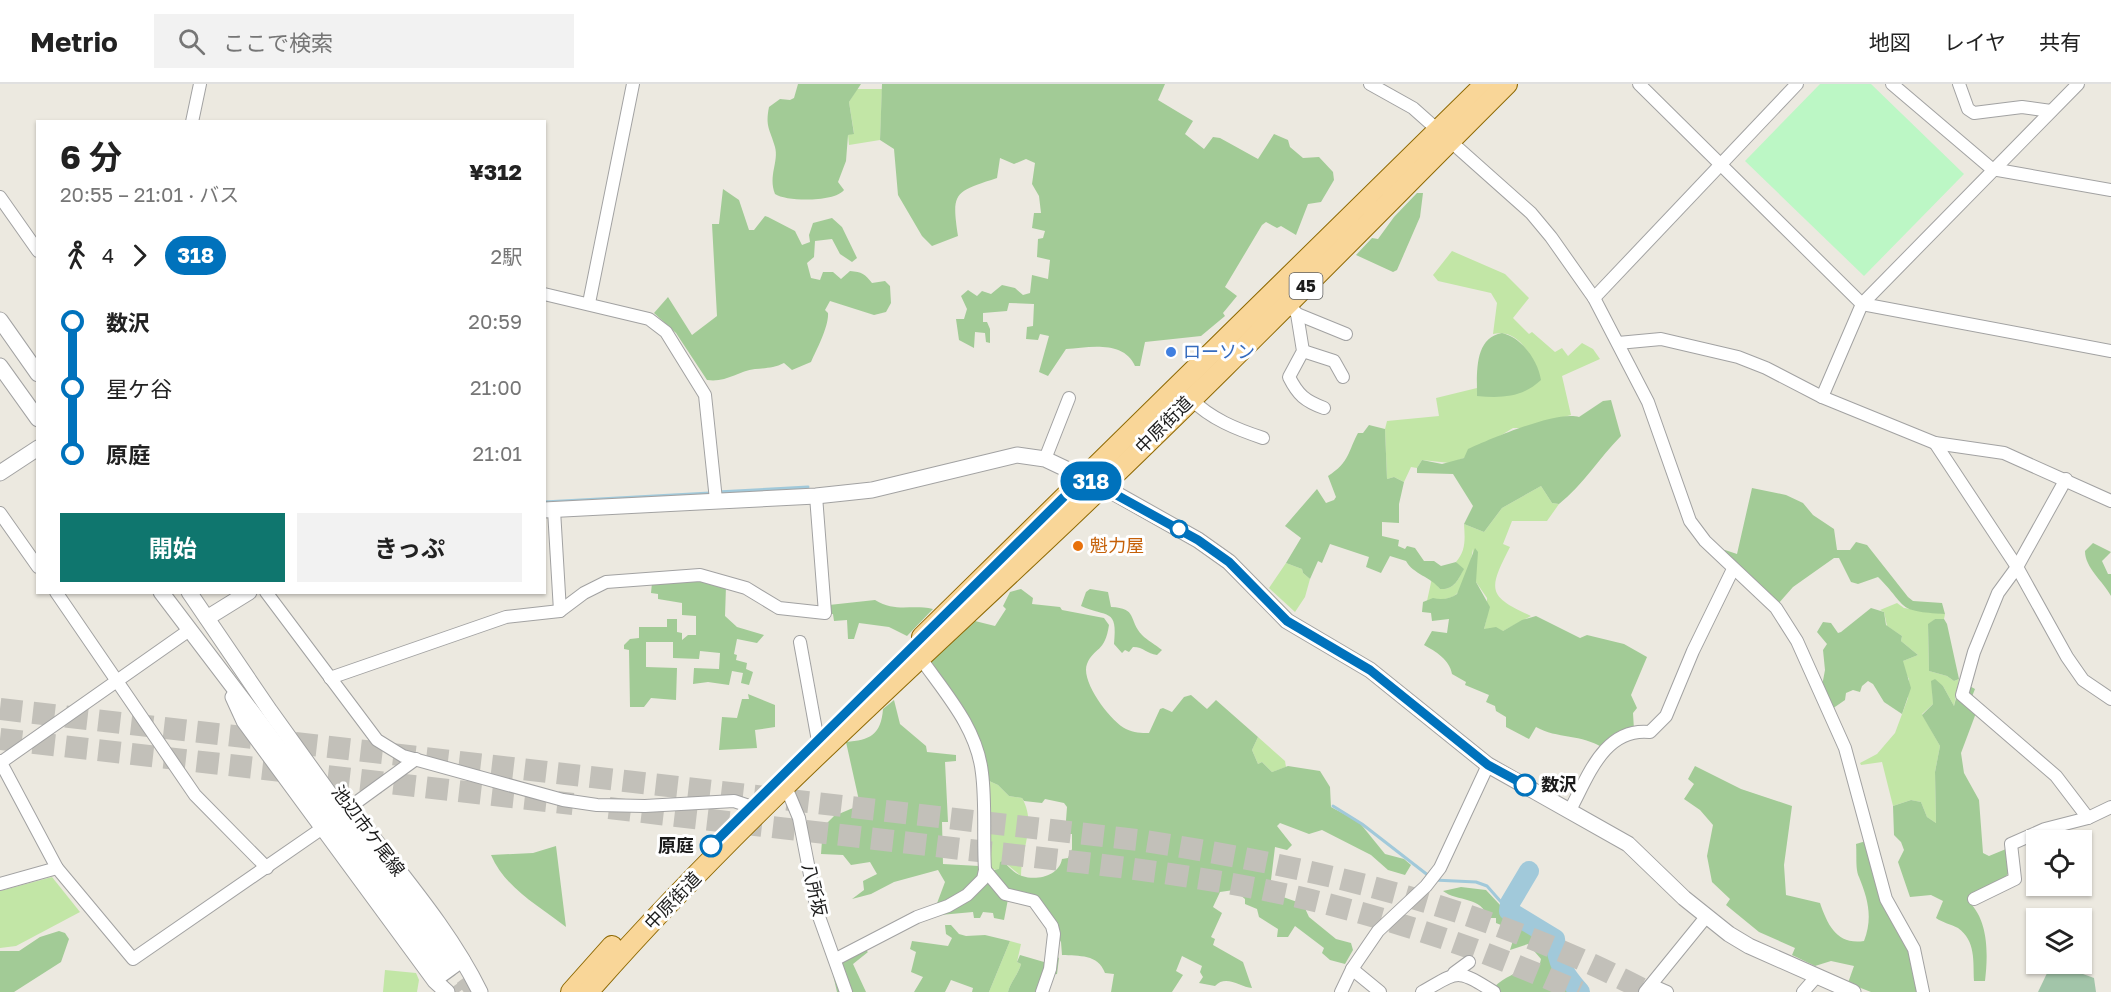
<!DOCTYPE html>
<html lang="ja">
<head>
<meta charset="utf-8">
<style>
	body { margin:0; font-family:"Golos Text","Noto Sans JP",sans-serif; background:#f2f2f2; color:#222; height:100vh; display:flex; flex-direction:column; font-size:22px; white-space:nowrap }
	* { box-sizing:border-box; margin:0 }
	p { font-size:20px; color:#767676 }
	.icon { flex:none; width:33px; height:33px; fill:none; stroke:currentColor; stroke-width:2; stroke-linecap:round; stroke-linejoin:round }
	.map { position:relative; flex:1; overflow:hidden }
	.drawer { position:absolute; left:36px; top:36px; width:510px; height:474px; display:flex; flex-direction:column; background:#fff; border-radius:0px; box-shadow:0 2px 4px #0004 }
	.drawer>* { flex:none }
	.badge { padding:0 12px; border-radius:20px; font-size:21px; line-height:39px }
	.fabs { position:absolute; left:2026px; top:746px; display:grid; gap:12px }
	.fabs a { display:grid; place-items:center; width:66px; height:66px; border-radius:0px; background:#fff; box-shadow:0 2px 4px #0004; font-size:30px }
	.map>.badge { position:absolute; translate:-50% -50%; box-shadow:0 0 0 3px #fff }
	.legs { display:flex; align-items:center; gap:9px; height:66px; padding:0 24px; font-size:20px }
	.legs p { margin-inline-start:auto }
	.head { display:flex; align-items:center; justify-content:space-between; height:102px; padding:0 24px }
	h1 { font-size:33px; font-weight:700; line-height:45px }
	.action { display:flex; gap:12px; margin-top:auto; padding:12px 24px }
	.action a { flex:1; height:69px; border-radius:0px; background:#0f766e; color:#fff; font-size:24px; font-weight:700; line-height:69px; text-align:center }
	.action a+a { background:#f2f2f2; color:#222 }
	ul { padding:0 24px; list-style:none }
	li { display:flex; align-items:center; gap:21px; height:66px; font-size:22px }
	li i { display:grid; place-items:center; width:9px; height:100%; margin:0 8px; background:currentColor }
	li i::after { content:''; width:15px; height:15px; margin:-8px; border:4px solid; border-radius:50%; background:#fff }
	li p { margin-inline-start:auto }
	li:first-child i { background:linear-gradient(#0000 50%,currentColor 0) }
	li:last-child i { background:linear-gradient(currentColor 50%,#0000 0) }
	header { display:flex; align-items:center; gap:36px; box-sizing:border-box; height:84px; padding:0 30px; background:#fff; border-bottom:2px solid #e0e0e0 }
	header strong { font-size:28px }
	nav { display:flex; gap:33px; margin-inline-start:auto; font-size:21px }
	.search { width:420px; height:54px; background:#f2f2f2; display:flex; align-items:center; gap:15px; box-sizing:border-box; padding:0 21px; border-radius:0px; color:#767676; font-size:22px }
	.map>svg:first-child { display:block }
</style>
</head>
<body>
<header>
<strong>Metrio</strong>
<div class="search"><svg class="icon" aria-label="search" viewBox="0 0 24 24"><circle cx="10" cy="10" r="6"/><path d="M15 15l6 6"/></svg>ここで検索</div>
<nav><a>地図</a><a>レイヤ</a><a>共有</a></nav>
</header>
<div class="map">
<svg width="2111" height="908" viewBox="0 0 2111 908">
	<rect width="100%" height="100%" fill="#ece9e0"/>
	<!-- grass -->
	<g fill="#c2e6a6">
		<polygon points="857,5 882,5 880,56 849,61 848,51 854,49 849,18"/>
		<path d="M1452 167 1505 190 1529 214 1513 234 1529 250 1532 248 1555 268 1562 264 1568 272 1582 259 1593 265 1600 275 1562 292 1571 331 1525 344H1513L1464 374 1450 379 1422 376 1417 384 1411 383 1404 398 1394 393 1387 395 1385 345 1387 337 1439 332 1436 314 1477 304V312L1529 269C1519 255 1510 247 1493 250L1497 219 1491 209 1438 197 1433 191Z"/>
		<path d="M1541 402 1552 419 1559 420 1547 437H1512L1503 460 1510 463C1488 506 1487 512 1531 532L1503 547 1484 545 1487 533V514L1476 498 1473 465C1471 477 1465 508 1452 513 1444 516 1435 516 1427 517L1432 494 1440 505C1454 506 1458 496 1463 486L1456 478C1466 467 1465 455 1464 440L1484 448 1502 424Z"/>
		<polygon points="1286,479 1302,485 1303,489 1310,495 1305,513 1295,528 1269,504"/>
		<polygon points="1897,519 1904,524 1945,530 1944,535 1935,535 1928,541 1929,587 1947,592 1954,597 1959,595 1954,622 1943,602 1932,597 1933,620 1922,630 1940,662 1935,688 1936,739 1927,733 1921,718 1911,716 1893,722 1882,678 1861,681 1860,679 1877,670 1895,649 1908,614 1909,595 1903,585 1903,577 1918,571 1901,557 1902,552 1887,542 1884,528 1880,526"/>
		<polygon points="1258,653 1285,677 1286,683 1272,688 1262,678 1258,680 1252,666"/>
		<path d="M987 696 998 701 1009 712 1022 714C1037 740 1021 765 1021 792L1003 777 999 786 989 785Z"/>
		<polygon points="52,793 80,828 16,862 0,864 0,807"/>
		<path d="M1010 857 1021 860 1017 878 1021 880C1018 891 1011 897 1008 908H989Z"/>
		<polygon points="385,886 416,889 419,896 417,908 383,908"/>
	</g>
	<!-- forest -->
	<g fill="#a2cb96">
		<path d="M798 0H861L849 18 854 50 848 51 846 77 838 98 844 106C835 118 787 118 775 110 768 91 779 78 775 63 770 45 765 43 769 23L780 15 790 16 794 14Z"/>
		<path d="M882 0H1165L1158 16 1193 37 1185 50 1204 65 1213 53 1220 54 1258 75 1274 50 1288 56 1290 63 1303 74 1319 73 1333 88 1334 96 1321 118 1308 120 1296 151 1281 142 1277 144 1266 138 1262 141 1225 203 1237 212 1223 229 1225 232 1201 252 1145 258 1140 282H1135C1124 256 1089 263 1066 265L1048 292 1039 288 1049 252 1040 250 1038 256 1026 255 1027 243 1033 242 1034 220 1009 219 1007 227 983 229V238H987L990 245V259L986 258 985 249 975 248 974 264 959 256 956 235H964L967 225 961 212 968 206 977 212 982 207 991 210 1002 201 1015 204 1023 211 1030 209 1032 191 1048 195 1050 176 1037 173 1038 155 1043 154 1045 147 1032 144 1034 129H1041L1039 112 1032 100 1035 79 1026 75 1014 80 1000 74 997 94C955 108 951 107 958 152L932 162 922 152 898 111 894 65 880 56Z"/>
		<path d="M723 105 739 116 749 146H754L765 132 768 133 795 147 802 161 810 158 809 151 813 139 832 134 842 143 857 174 852 178 840 170 832 155 815 157 814 173 807 179 811 194 820 196 823 188H833L841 195 850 187C862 188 865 190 872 199L885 197 890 202 891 219 886 228 874 231 830 217 825 226 828 229C829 242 817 265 811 278L792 286 784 279C774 284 766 284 755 285 738 287 726 299 707 296L676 249 654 229 668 213 692 251 717 232 712 140H719Z"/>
		<polygon points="1417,109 1423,109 1420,133 1397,186 1393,188 1356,171 1372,154 1378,155 1394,133"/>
		<path d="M1502 249C1521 253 1538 276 1541 296 1522 314 1501 314 1477 312 1477 289 1474 254 1502 249Z"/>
		<path d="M1611 316 1621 352C1599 374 1583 401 1559 420L1552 419 1541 402 1502 424 1484 448 1464 440 1473 422 1453 390 1417 389V384L1422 376 1442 380 1464 374 1468 365C1490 355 1557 326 1579 333L1603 317Z"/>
		<path d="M1369 341 1385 345 1387 395 1394 393 1404 398 1399 420V439L1382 438V452L1399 456 1398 462 1405 465 1407 462 1415 464 1424 477H1434L1441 482 1456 478 1464 485C1458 496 1454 506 1440 505 1431 493 1413 490 1406 477L1390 472 1381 489 1366 483 1369 473 1330 460 1322 479 1318 477 1310 495 1303 489 1302 485 1286 479 1301 454 1285 442 1317 405 1326 419 1334 416 1336 413 1328 392C1350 378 1348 367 1358 349H1363Z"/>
		<path d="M1752 404 1786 411 1803 419 1813 431 1834 445 1837 466H1850L1856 458 1867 461 1908 513 1913 517 1942 519 1945 530C1895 527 1909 524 1878 493L1858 500 1851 498 1839 474H1834L1793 503 1777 521 1723 470 1725 466 1737 470Z"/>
		<path d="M2093 459 2111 468 2102 477 2108 490H2111V512C2103 497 2085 484 2085 467Z"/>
		<path d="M1475 464 1478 468 1476 498 1490 523 1484 545 1496 543 1503 547 1522 536 1536 532 1580 554 1587 551 1624 560 1647 573 1631 611 1637 624 1633 629 1634 646 1603 664C1582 650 1557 655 1536 643L1529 655 1506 643V633L1496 627 1495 622 1486 618 1489 611 1465 601 1466 598 1452 590C1450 576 1435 567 1424 561L1432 547 1447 549 1449 535 1432 537 1431 529 1422 528 1423 518 1433 514C1441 516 1450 515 1457 510Z"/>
		<polygon points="703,496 726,502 725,532 737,543 764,551 757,559 737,555 734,570 737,571 736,576 747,579 746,585 753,588 749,601 741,599 743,589 732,587 729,601 708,598 693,600 694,584 719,585 720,569 700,567 699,575 673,574 673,558 646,558 646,583 677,584 676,616 651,614 644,623 630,623 629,566 624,565 624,561 630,555 639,554 639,543 667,543 667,535 677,535 677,548 682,549 682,556 688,551 696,551 696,532 682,531 682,519 658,515 658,510 651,509 652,499"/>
		<path d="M1021 505 1033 514 1032 520 1060 523 1062 526 1104 534 1109 541C1105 569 1094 563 1087 580 1080 597 1111 638 1126 645 1134 649 1141 649 1149 649L1160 625 1163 624 1172 628 1184 613 1191 611 1207 625 1216 616 1258 653 1252 666 1258 680 1262 678 1272 688 1288 682 1320 687 1330 703 1331 723 1359 738 1385 770 1404 775 1411 781 1405 791 1388 786 1371 771 1322 746 1309 750 1280 739 1277 742 1292 761 1287 766 1275 763 1270 804 1278 807 1283 813 1303 820 1309 833 1336 855 1351 859 1353 866 1345 880 1330 876 1322 869 1324 864 1295 842 1288 853H1277L1278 845 1259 833 1257 825 1245 820V815L1234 806 1220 808 1213 823 1222 829 1211 853 1215 855 1213 861 1243 878 1252 904C1240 903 1226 890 1215 902L1199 899 1203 893 1200 888 1202 882 1182 872 1176 887 1183 891 1172 908H1111L1114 890 1105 889C1098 870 1079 872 1062 871L1061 858 1035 817 1009 810 1004 836 994 834 993 829 983 828 980 834H974L973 828 940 831 936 822 945 798 938 786 894 798 871 810 852 815 864 806 863 797 877 790 870 778 851 781 843 771 821 770 823 743 834 732 860 721 846 658C870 656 881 651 883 625L894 616 900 640 926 662 927 668 956 671V677L945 678 948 738H942L943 780 979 782 981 789 999 785 1000 778 1003 777C1008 782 1015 790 1022 792 1037 797 1059 792 1062 775L1068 774 1072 765V750H1065L1067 723 1064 719 1045 715 1042 719 1024 717 1022 714 1009 712 998 701 987 696 986 686 928 577 971 536 995 542 1006 525 1003 522 1010 508Z"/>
		<path d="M1090 505 1108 508 1111 523C1138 524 1128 536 1142 551 1147 556 1156 561 1162 566L1157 571C1147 570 1144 563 1133 563L1129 568 1125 566 1122 569 1114 560C1118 523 1107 534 1081 522L1086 508Z"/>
		<path d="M875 516C897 529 910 520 933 525L907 552 889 543 859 539 854 555H848L847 536 834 537 833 530H829V521Z"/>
		<polygon points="1871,524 1884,528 1886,541 1902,552 1901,557 1918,571 1903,577 1911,604 1902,630 1884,618 1873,600 1868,597 1862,602 1860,608 1853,606 1846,609 1845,616 1832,625 1822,602 1825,586 1823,566 1827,560 1817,548 1823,538 1831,539 1838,549 1841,548"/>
		<polygon points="1935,535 1944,535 1947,540 1959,595 1954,597 1947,592 1929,587 1928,540"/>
		<path d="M1935 595 1943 602 1954 622 1959 602 1964 599 1975 605 1971 615 1976 629 1961 669 1964 689 1979 716 1983 769 1989 772 2006 765 2009 788 2003 797 1969 818C1989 837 1988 872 1985 897H1974C1973 877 1976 857 1958 844 1951 840 1943 839 1936 834L1943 817 1931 811 1910 813 1898 778 1904 766 1901 758 1894 751 1893 722 1911 716 1921 718 1927 733 1936 739 1935 688 1940 662 1922 631 1933 620 1931 597Z"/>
		<polygon points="748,610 775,621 775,643 755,646 757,664 719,666 722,633 737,634 742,615 749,615"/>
		<path d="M1695 682 1741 705 1792 722 1784 781 1786 811 1820 819C1828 842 1837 861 1864 857 1873 834 1868 815 1859 793 1855 785 1857 770 1856 760L1866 757 1911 870 1919 908H1871L1848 899 1854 882 1831 877 1815 882 1792 871 1795 864 1759 848 1726 821 1730 815 1712 798 1707 772 1713 741 1700 726 1684 715 1694 700 1688 695Z"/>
		<path d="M556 762 566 843C539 822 505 804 491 771L533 769Z"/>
		<path d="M1461 803 1486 806 1515 837 1547 855 1551 860 1560 891 1578 908H1498L1494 903C1506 892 1515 891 1526 881L1535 882 1540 879 1541 875 1528 860 1510 866 1516 847 1496 839V834H1487C1483 812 1457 818 1443 807Z"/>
		<polygon points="945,841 951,841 959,850 966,852 985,851 1010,857 989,908 972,908 973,904 951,896 945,908 914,908 923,893 911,888 916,868 910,865 912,857 948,862 952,854 946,850"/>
		<polygon points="59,847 65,849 69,855 61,878 14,908 0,908 0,867 19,867 40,853"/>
		<polygon points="863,864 868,868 853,880 866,908 837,908 831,882"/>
		<path d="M1048 868 1059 874 1057 890 1050 891 1039 908H1008C1011 897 1018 891 1021 880L1017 878 1020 871 1044 878Z"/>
	</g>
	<!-- cemetery -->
	<polygon fill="#a2c5a9" points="2061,882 2094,894 2096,908 2038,908 2049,885"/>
	<!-- park -->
	<polygon fill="#bcf7c5" points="1820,0 1871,0 1964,90 1864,192 1745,77"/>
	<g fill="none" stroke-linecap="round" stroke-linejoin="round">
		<!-- stream -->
		<g stroke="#a1c9da" stroke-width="3">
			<polyline points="717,408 808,403"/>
			<polyline points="544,418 710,409"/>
			<polyline points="1333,722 1362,740 1429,792"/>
			<polyline points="1434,796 1476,798 1487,802 1509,827"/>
		</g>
		<!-- river -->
		<path stroke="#a1c9da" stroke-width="20" d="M1529 787 1510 819 1509 827 1555 855C1557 879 1564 890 1580 908"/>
		<!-- tertiary-tunnel -->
		<g stroke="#c2c0b9" stroke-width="15" stroke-dasharray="15 8" stroke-linecap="butt">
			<polyline points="449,876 473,908"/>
			<polyline points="441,883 459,908"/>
		</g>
		<!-- motorway-tunnel -->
		<g stroke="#c2c0b9" stroke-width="22" stroke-dasharray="22 11" stroke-linecap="butt">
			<path d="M0 625 1138 756C1319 784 1484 822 1648 908"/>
			<polyline points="0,655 573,720"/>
			<path d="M609 724C726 738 844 751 961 765 1077 778 1196 789 1311 816 1403 838 1492 869 1579 908"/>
		</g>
		<!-- minor casing -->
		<g stroke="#a2a2a2" stroke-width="14">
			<g id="minor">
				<polyline points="1370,0 1413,24 1531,129 1551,153 1594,214 1648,318 1690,437 1705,457 1776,524 1797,557 1845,664 1886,815 1914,865 1923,908"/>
				<polyline points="1639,0 1862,220 2111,267"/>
				<polyline points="1892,0 1992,85 2111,106"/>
				<polyline points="1959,0 1968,25 1974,29 2022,23 2051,27"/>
				<polyline points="192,38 200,0"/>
				<polyline points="0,113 38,167"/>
				<polyline points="544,210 649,235 666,248 705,311 716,416"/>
				<polyline points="1594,214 1797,0"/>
				<polyline points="589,219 633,0"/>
				<path d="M1288 219 1297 230 1303 267 1289 293C1298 311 1305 317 1324 324"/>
				<polyline points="1297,230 1346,250"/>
				<polyline points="1618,259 1661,255 1738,273 1766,284 1822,313 1935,359 2004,369 2111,417"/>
				<polyline points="1303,267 1334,277 1343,293"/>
				<polyline points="1822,313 1862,220 2078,0"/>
				<path d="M1191 315C1211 335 1236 345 1263 354"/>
				<polyline points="1935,359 2017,483 2067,573 2083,596 2111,615"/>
				<polyline points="1045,375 1069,314"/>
				<polyline points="2066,395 2017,483 1998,509 1974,568 1962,611 2056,692 2088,734"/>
				<polyline points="554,426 560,527"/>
				<polyline points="0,429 38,483"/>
				<polyline points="56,508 195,711 267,784"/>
				<polyline points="266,508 377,656 403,672 563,716 597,721 645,722 734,717 752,723 759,729"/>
				<polyline points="800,558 818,657"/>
				<polyline points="330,594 506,533 560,527 584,509 606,498 700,491 746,504 779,524 825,529 816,412"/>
				<polyline points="0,677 57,784 133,875 324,743"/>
				<polyline points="0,679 188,547"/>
				<polyline points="786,703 799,734 817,827 846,908"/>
				<polyline points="350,723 416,675"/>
				<path d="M1570 726C1588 693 1604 643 1650 648L1666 632 1693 567 1733 485"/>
				<polyline points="985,786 1005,810 1034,817 1052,842 1054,850 1050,885 1042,908"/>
				<polyline points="0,800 57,784"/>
				<polyline points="1974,815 2015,795 2011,760 2045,745 2088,734 2111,723"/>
				<path d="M836 875 917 833 948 822 967 811 983 795 985 786C983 754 986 720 982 689 977 643 944 608 919 572"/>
				<polyline points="1352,885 1380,908"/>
				<polyline points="1454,889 1469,878"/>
				<polyline points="435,897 464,876"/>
				<polyline points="1651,901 1667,908"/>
				<polyline points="1341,908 1352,885 1378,847 1426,802 1440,784 1488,681"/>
				<path d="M1422 908C1459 887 1456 884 1494 908"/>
				<polyline points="1645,908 1706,833"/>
				<polyline points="1803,908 1817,892"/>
			</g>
		</g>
		<!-- tertiary casing -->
		<g stroke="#a2a2a2" stroke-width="17">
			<g id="tertiary">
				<polyline points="0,236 38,290"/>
				<polyline points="0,282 38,335"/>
				<polyline points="0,389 38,364"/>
				<polyline points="544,426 816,412 872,406 1017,371 1045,375 1102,402 1198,456 1229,478 1287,537 1370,586 1488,681 1628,760 1684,814 1729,850 1749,862 1853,908"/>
				<polyline points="161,508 259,637 441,883"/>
				<polyline points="189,508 270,627 449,876"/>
				<polyline points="207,534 249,508"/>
				<polyline points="233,613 244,637 435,897 447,908"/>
				<path d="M367 746C407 798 451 849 480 908"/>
			</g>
		</g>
		<!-- primary casing -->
		<g stroke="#8e6903" stroke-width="22">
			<g id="primary">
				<polyline points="922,553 1485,0"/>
				<polyline points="571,908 612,862"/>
				<path d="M588 908C729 747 890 603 1045 457 1203 308 1354 153 1507 0"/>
			</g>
		</g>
		<!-- minor -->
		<use href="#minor" stroke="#fff" stroke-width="12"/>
		<!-- tertiary -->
		<use href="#tertiary" stroke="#fff" stroke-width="15"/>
		<!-- primary -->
		<use href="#primary" stroke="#f9d698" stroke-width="20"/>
	</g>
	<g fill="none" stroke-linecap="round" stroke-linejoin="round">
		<!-- line-1 casing -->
		<g stroke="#fff" stroke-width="14">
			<polyline id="line-1" points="711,762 1084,393 1198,456 1229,478 1287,537 1370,586 1488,681 1525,701"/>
		</g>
		<!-- line-1 -->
		<use href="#line-1" stroke="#0072bc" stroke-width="9"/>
	</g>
	<!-- markers -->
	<circle fill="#3f7fe0" stroke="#fff" stroke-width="2" cx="1171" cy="268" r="6"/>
	<g fill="#fff" stroke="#0072bc" stroke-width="3">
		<circle cx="1179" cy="445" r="8"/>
		<circle cx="1525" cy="701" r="10"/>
		<circle cx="711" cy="762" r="10"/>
	</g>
	<circle fill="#e8710a" stroke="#fff" stroke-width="2" cx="1078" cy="462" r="6"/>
	<g text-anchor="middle" stroke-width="6" stroke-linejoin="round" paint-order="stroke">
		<!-- shield labels -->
		<rect fill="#fff" stroke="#5f5f5f" stroke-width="1.5" x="1289.5" y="189" width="33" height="26" rx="4.5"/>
		<g font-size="16" font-weight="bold" fill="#1b1b1b">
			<text x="1306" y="208">45</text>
		</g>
		<!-- shop labels -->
		<g font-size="18" fill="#366cbe" stroke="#fff" text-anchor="start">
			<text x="1183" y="274">ローソン</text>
		</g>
		<!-- street labels -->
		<g font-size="18" fill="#1b1b1b" stroke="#fff">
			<text transform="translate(1164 341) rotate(-45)" y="6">中原街道</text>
			<text transform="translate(368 747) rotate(53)" y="6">池辺市ケ尾線</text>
			<text transform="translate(814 806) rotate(77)" y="6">八所坂</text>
			<text transform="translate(673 817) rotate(-46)" y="6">中原街道</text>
		</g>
		<!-- food labels -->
		<g font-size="18" fill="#c56008" stroke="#fff" text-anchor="start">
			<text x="1090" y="468">魁力屋</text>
		</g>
		<!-- stop labels -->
		<g font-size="18" font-weight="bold" fill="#1b1b1b" stroke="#fff" text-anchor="start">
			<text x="1541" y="707">数沢</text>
			<text x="694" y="768" text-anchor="end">原庭</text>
		</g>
	</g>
</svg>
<div class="fabs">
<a><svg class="icon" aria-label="locate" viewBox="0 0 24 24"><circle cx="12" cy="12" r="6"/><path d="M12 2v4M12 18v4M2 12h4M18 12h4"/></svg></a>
<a><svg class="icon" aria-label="layers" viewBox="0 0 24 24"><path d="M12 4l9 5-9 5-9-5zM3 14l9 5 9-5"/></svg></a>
</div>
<b class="badge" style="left:1091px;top:397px;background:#0072bc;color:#fff">318</b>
<section class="drawer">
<div class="head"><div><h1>6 分</h1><p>20:55 – 21:01 · バス</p></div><b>¥312</b></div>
<div class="legs"><svg class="icon" aria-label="walk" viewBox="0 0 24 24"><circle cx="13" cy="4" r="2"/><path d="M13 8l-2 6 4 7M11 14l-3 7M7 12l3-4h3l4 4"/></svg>4<svg class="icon" aria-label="forward" viewBox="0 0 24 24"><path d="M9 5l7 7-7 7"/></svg><b class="badge" style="background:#0072bc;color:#fff">318</b><p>2駅</p></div>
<ul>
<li><i style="color:#0072bc"></i><b>数沢</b><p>20:59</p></li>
<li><i style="color:#0072bc"></i><span>星ケ谷</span><p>21:00</p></li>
<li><i style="color:#0072bc"></i><b>原庭</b><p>21:01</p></li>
</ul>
<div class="action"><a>開始</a><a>きっぷ</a></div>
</section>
</div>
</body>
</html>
